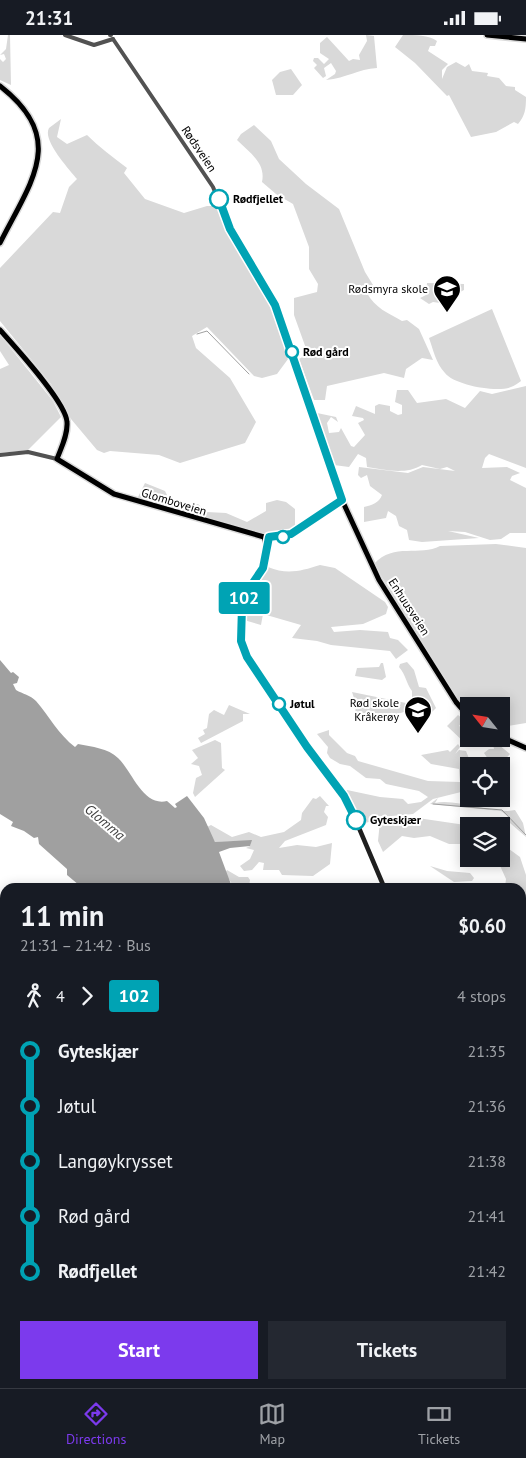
<!DOCTYPE html>
<html lang="en">
<head>
<meta charset="utf-8">
<style>
	body { margin:0; font-family:"PT Sans",sans-serif; background:#242831; color:#f1f3f6; height:100vh; display:flex; flex-direction:column; font-size:19px; white-space:nowrap }
	* { box-sizing:border-box; margin:0 }
	p { font-size:16px; color:#9ea1a6 }
	.icon { flex:none; width:28px; height:28px; fill:none; stroke:currentColor; stroke-width:2; stroke-linecap:round; stroke-linejoin:round }
	.map { position:relative; flex:1; overflow:hidden }
	.panel { position:absolute; left:0px; top:848px; width:526px; height:506px; display:flex; flex-direction:column; background:#171b24; border-radius:15px 15px 0 0; box-shadow:0 2px 12px #0003 }
	.panel>* { flex:none }
	.badge { padding:0 10px; border-radius:4px; font-size:18px; line-height:32px }
	.needle { width:32px; rotate:300deg }
	.buttons { position:absolute; left:460px; top:662px; display:grid; gap:10px }
	.buttons a { display:grid; place-items:center; width:50px; height:50px; border-radius:0px; background:#171b24; box-shadow:0 2px 12px #0003; font-size:25px }
	.map>.badge { position:absolute; translate:-50% -50%; box-shadow:0 0 0 2px #fff }
	.legs { display:flex; align-items:center; gap:8px; height:55px; padding:0 20px; font-size:16px }
	.legs p { margin-inline-start:auto }
	.overview { display:flex; align-items:center; justify-content:space-between; height:85px; padding:0 20px }
	h1 { font-size:28px; font-weight:700; line-height:38px }
	.primary-button { display:flex; gap:10px; margin-top:auto; padding:10px 20px }
	.primary-button a { flex:1; height:58px; border-radius:0px; background:#7c3aed; color:#fff; font-size:20px; font-weight:700; line-height:58px; text-align:center }
	.primary-button a+a { background:#242831; color:#f1f3f6 }
	ul { padding:0 20px; list-style:none }
	li { display:flex; align-items:center; gap:18px; height:55px; font-size:19px }
	li i { display:grid; place-items:center; width:8px; height:100%; margin:0 6px; background:currentColor }
	li i::after { content:''; width:12px; height:12px; margin:-6px; border:4px solid; border-radius:50%; background:#171b24 }
	li p { margin-inline-start:auto }
	li:first-child i { background:linear-gradient(#0000 50%,currentColor 0) }
	li:last-child i { background:linear-gradient(currentColor 50%,#0000 0) }
	.status { display:flex; justify-content:space-between; align-items:center; height:35px; padding:0 25px; background:#171b24; direction:ltr }
	.status svg { height:14px; fill:currentColor }
	.dock { display:flex; justify-content:space-around; align-items:center; height:70px; border-top:1px solid #363941; background:#171b24; font-size:14px; color:#9ea1a6 }
	.dock a { display:grid; justify-items:center; gap:2px }
	.dock .active { color:#7c3aed }
	.map>svg:first-child { display:block }
</style>
</head>
<body>
<div class="status"><b>21:31</b><svg viewBox="0 0 49 12"><path d="M0 12V9h3v3zM5 12V6h3v6zM10 12V3h3v9zM15 12V0h3v12zM26 1h20v11H26zM47 4h2v5h-2z"/></svg></div>
<div class="map">
<svg width="526" height="1353" viewBox="0 0 526 1353">
	<rect width="100%" height="100%" fill="#fff"/>
	<!-- green -->
	<g fill="#d9d9d9">
		<polygon points="8,0 10,0 11,50 0,45 0,24 3,27 6,24 4,19 0,20 6,14"/>
		<path d="M366 0 374 1 377 33C358 34 347 43 326 45L335 39 336 36 331 28 324 33 326 41 323 43 314 33 317 30 313 26 314 23H318L324 29 329 24 320 18V8L327 2 349 26 353 24 360 25 359 20 367 6Z"/>
		<path d="M403 0C415 0 429 0 437 6L435 11H430L428 16 448 29 442 35V44L447 32 456 27 465 32 469 29 472 36 488 38 487 41 499 43 506 51 515 52V55L526 62C526 74 525 81 518 89L514 87 496 97 471 102 449 60 447 61 415 28 395 12Z"/>
		<polygon points="291,34 302,50 293,60 276,60 272,45 280,37"/>
		<path d="M61 84 57 102 67 109 87 100C99 112 113 122 127 133L124 138 145 164 184 178 207 171H217L234 209 266 259 291 320 277 339 262 343 254 341 207 292 192 301 196 313 230 343 256 387 245 408 180 428 159 420 110 416 104 418 97 415 71 384 51 349 0 286V233L53 177 60 178 69 152 77 144C69 134 42 105 49 93Z"/>
		<path d="M254 90 271 106 279 124 306 149 339 174 365 237 373 250 367 258C375 273 388 278 402 286L407 285 419 294 433 325 422 323 406 334 404 343 384 338 327 351 325 365H314L299 324 308 319 294 280V263L317 257 318 249 309 234V212L293 169 276 159 262 147C266 128 250 118 237 105L241 99Z"/>
		<polygon points="427,248 464,249 464,255 454,260 453,266 449,266 448,269 433,267 429,269 420,263 426,260"/>
		<path d="M492 274 521 346C518 348 514 351 511 352 497 358 454 350 445 338 436 329 433 314 429 303Z"/>
		<polygon points="0,300 53,366 61,382 28,415 0,418 0,334 9,330 0,316"/>
		<path d="M526 351V433L489 419 485 423 482 433 507 432 520 438 512 441 510 445 526 453V498H510L501 504 490 505 465 497 448 496 479 503 422 507 409 505 407 495 399 491 396 481 388 476 386 483 364 487V472C372 470 379 468 382 460L370 451 367 440 361 443 358 440 359 432 408 438 423 432 455 436 447 432 440 434 422 430C406 440 385 435 367 432L366 423 358 419 349 432 334 430 317 378 336 382 338 387 331 382 327 388 329 398 339 397 341 393 351 411 354 412 365 400 358 388 364 385 363 383 352 381 356 371 375 379V371L379 369 390 371V376L398 380 402 379V370L395 367 397 355H408L417 368 446 364 465 373 480 356 492 359Z"/>
		<polygon points="145,448 165,456 167,460 161,471 137,464"/>
		<path d="M277 465 286 467 295 474V496C262 507 223 488 191 479L194 470 198 469 207 477 226 478 247 487 266 476V468Z"/>
		<path d="M496 509 526 513V688L501 692V671H469V681L463 676 374 529C394 507 420 522 440 511Z"/>
		<path d="M320 530 335 533 385 567 388 572 386 579 363 589 331 592 334 597 360 595 388 597 390 603 398 605 408 615 396 624 390 616 331 610 317 606 292 603 301 590 263 579 261 590 244 585 248 561 268 532C287 540 301 536 320 530Z"/>
		<path d="M407 627 414 635 419 652 426 653 436 673 432 677 407 676 388 682 355 681 356 669 352 657 406 668 412 664V656C406 648 406 640 399 632L400 629Z"/>
		<polygon points="381,628 383,628 386,642 382,645 355,641 357,633 379,632"/>
		<polygon points="229,670 250,679 243,679 243,686 201,708 198,703 205,699 203,695 207,693 209,679 214,675 224,680"/>
		<polygon points="458,680 464,685 459,691 461,692 465,688 469,693 469,704 472,705 467,710 447,691"/>
		<polygon points="329,695 329,700 347,718 355,721 358,726 428,746 460,747 459,734 431,729 421,720 448,715 450,717 458,709 460,712 455,719 459,715 466,716 472,731 469,731 469,755 433,764 413,779 392,781 361,789 345,759 347,755 380,762 403,764 408,769 421,767 428,762 419,756 386,749 380,744 366,743 350,731 340,729 330,723 327,718 328,712 317,699"/>
		<polygon points="215,705 221,708 222,733 225,735 195,762 193,758 196,743 202,740 199,731 191,729 198,723 192,715"/>
		<polygon points="493,705 510,719 499,731 488,731 493,726 498,729 501,728 493,724 490,727 484,718 489,714 494,714 493,709 489,710"/>
		<polygon points="320,761 329,771 326,771 324,777 328,782 326,790 285,806 279,813 297,810 316,812 332,808 330,829 313,841 282,840 279,835 263,835 264,828 259,827 252,835 244,836 240,831 250,824 254,815 246,813 250,811 251,806 215,807 207,792 211,790 232,802 249,797 261,802 284,797 301,785 302,778 313,763 316,764"/>
		<path d="M438 763 435 768C458 763 493 780 515 775L523 788 526 802 510 788 508 781 501 776 430 769Z"/>
		<polygon points="411,782 472,791 469,791 469,809 449,809 430,801 414,803 402,801 383,817 378,806 380,786"/>
		<polygon points="501,808 520,822 526,840 526,903 521,898 521,852 505,852 506,844 497,824 501,824"/>
		<polygon points="430,831 447,836 470,838 474,843 472,846 454,847"/>
		<polygon points="227,835 239,842 248,842 250,845 249,852 231,852 232,849 225,838"/>
		<polygon points="197,1349 265,1349 269,1353 199,1353"/>
	</g>
	<!-- water -->
	<g fill="#a0a0a0">
		<path d="M0 625 11 638 13 637 19 642 17 648 13 649 16 655C23 659 30 660 36 666 49 681 59 700 75 712L78 709C92 712 108 713 118 723 132 736 143 772 167 766L175 773 177 772 175 769 187 761 204 783 215 807 252 805 250 811 230 813 219 817 232 852H87L79 850 67 840V834L39 809 38 802 34 803 24 796 11 791 13 787 0 779Z"/>
		<polygon points="521,1279 526,1284 526,1353 377,1353 376,1349 521,1349"/>
	</g>
	<g fill="none" stroke-linecap="round" stroke-linejoin="round">
		<!-- stream -->
		<g stroke="#a0a0a0" stroke-width="1">
			<polyline points="197,299 207,296 249,339"/>
			<polyline points="433,769 502,775 526,800"/>
		</g>
		<!-- primary casing -->
		<g stroke="#dbdbdb" stroke-width="8">
			<g id="primary">
				<polyline points="487,0 526,4"/>
				<path d="M0 51C68 104 31 146 0 208"/>
				<path d="M0 295C15 312 66 367 67 387 68 400 61 413 57 424L114 459 264 502 291 499 342 465 379 545 456 667 469 682"/>
				<polyline points="501,702 526,713"/>
			</g>
		</g>
		<!-- tertiary -->
		<g stroke="#525252" stroke-width="4">
			<polyline points="65,0 94,10 113,4"/>
			<polyline points="110,0 111,0"/>
			<polyline points="113,4 213,152 230,194 275,270 342,465"/>
			<polyline points="0,420 28,417 57,424"/>
		</g>
		<!-- secondary -->
		<g stroke="#1f1f1f" stroke-width="4.5">
			<polyline points="264,502 266,514 264,529 246,558 242,571 240,595 243,613 300,702 348,767 384,852"/>
			<polyline points="0,1093 5,1098"/>
			<polyline points="521,1119 526,1126"/>
			<polyline points="191,1349 193,1353"/>
		</g>
		<!-- primary -->
		<use href="#primary" stroke="#000" stroke-width="5"/>
	</g>
	<g fill="none" stroke-linecap="round" stroke-linejoin="round">
		<!-- line-1 casing -->
		<g stroke="#fff" stroke-width="11">
			<polyline id="line-1" points="219,164 230,194 275,270 342,465 291,499 269,502 263,533 246,558 242,571 241,606 247,622 307,712 344,761 356,785"/>
		</g>
		<!-- line-1 -->
		<use href="#line-1" stroke="#00a3b4" stroke-width="8"/>
	</g>
	<!-- icons -->
	<defs>
		<g id="school-pin" transform="scale(1.4375)"><path d="M0 17L-7.5 6A9.5 9.5 0 1 1 7.5 6Z" fill="#000" stroke="#fff"/><path d="M0-5L7-2L0 1L-7-2ZM-4 1L0 2.5L4 1V4Q0 6-4 4Z" fill="#fff"/></g>
	</defs>
	<g fill-rule="evenodd">
		<use href="#school-pin" x="447" y="254"/>
		<use href="#school-pin" x="418" y="675"/>
	</g>
	<!-- markers -->
	<g fill="#fff" stroke="#00a3b4" stroke-width="2.5">
		<circle cx="219" cy="164" r="9"/>
		<circle cx="292" cy="317" r="6"/>
		<circle cx="283" cy="502" r="6"/>
		<circle cx="279" cy="669" r="6"/>
		<circle cx="356" cy="785" r="9"/>
	</g>
	<g text-anchor="middle" stroke-width="4" stroke-linejoin="round" paint-order="stroke">
		<!-- street labels -->
		<g font-size="12" fill="#000" stroke="#fff">
			<text transform="translate(199 114) rotate(56)" y="4">Rødsveien</text>
			<text transform="translate(174 467) rotate(17)" y="4">Glomboveien</text>
			<text transform="translate(409 572) rotate(57)" y="4">Enhuusveien</text>
		</g>
		<!-- stop labels -->
		<g font-size="12" font-weight="bold" fill="#000" stroke="#fff" text-anchor="start">
			<text x="233" y="168">Rødfjellet</text>
			<text x="303" y="321">Rød gård</text>
			<text x="290" y="673">Jøtul</text>
			<text x="370" y="789">Gyteskjær</text>
		</g>
		<!-- poi labels -->
		<g font-size="12" fill="#000" stroke="#fff" text-anchor="end">
			<text x="428" y="258">Rødsmyra skole</text>
			<text x="399" y="672">Rød skole<tspan x="399" dy="14">Kråkerøy</tspan></text>
		</g>
		<!-- water labels -->
		<g font-size="14" font-style="italic" fill="#414141" stroke="#fff">
			<text transform="translate(105 787) rotate(40)" y="5">Glomma</text>
		</g>
	</g>
</svg>
<div class="buttons">
<a><svg class="needle" viewBox="-14 -14 28 28"><path d="M0-13l5 13h-10z" fill="#e53935"/><path d="M0 13l5-13h-10z" fill="#9ea1a6"/></svg></a>
<a><svg class="icon" aria-label="locate" viewBox="0 0 24 24"><circle cx="12" cy="12" r="6"/><path d="M12 2v4M12 18v4M2 12h4M18 12h4"/></svg></a>
<a><svg class="icon" aria-label="layers" viewBox="0 0 24 24"><path d="M12 4l9 5-9 5-9-5zM3 14l9 5 9-5"/></svg></a>
</div>
<b class="badge" style="left:244px;top:563px;background:#00a3b4;color:#fff">102</b>
<section class="panel">
<div class="overview"><div><h1>11 min</h1><p>21:31 – 21:42 · Bus</p></div><b>$0.60</b></div>
<div class="legs"><svg class="icon" aria-label="walk" viewBox="0 0 24 24"><circle cx="13" cy="4" r="2"/><path d="M13 8l-2 6 4 7M11 14l-3 7M7 12l3-4h3l4 4"/></svg>4<svg class="icon" aria-label="forward" viewBox="0 0 24 24"><path d="M9 5l7 7-7 7"/></svg><b class="badge" style="background:#00a3b4;color:#fff">102</b><p>4 stops</p></div>
<ul>
<li><i style="color:#00a3b4"></i><b>Gyteskjær</b><p>21:35</p></li>
<li><i style="color:#00a3b4"></i><span>Jøtul</span><p>21:36</p></li>
<li><i style="color:#00a3b4"></i><span>Langøykrysset</span><p>21:38</p></li>
<li><i style="color:#00a3b4"></i><span>Rød gård</span><p>21:41</p></li>
<li><i style="color:#00a3b4"></i><b>Rødfjellet</b><p>21:42</p></li>
</ul>
<div class="primary-button"><a>Start</a><a>Tickets</a></div>
</section>
</div>
<nav class="dock">
<a class="active"><svg class="icon" aria-label="directions" viewBox="0 0 24 24"><path d="M12 3l9 9-9 9-9-9zM9 14v-3h6M13 9l2 2-2 2"/></svg>Directions</a>
<a><svg class="icon" aria-label="map" viewBox="0 0 24 24"><path d="M3 6l6-2 6 2 6-2v14l-6 2-6-2-6 2zM9 4v14M15 6v14"/></svg>Map</a>
<a><svg class="icon" aria-label="tickets" viewBox="0 0 24 24"><path d="M3 7h18v10H3zM15 7v10"/></svg>Tickets</a>
</nav>
</body>
</html>
